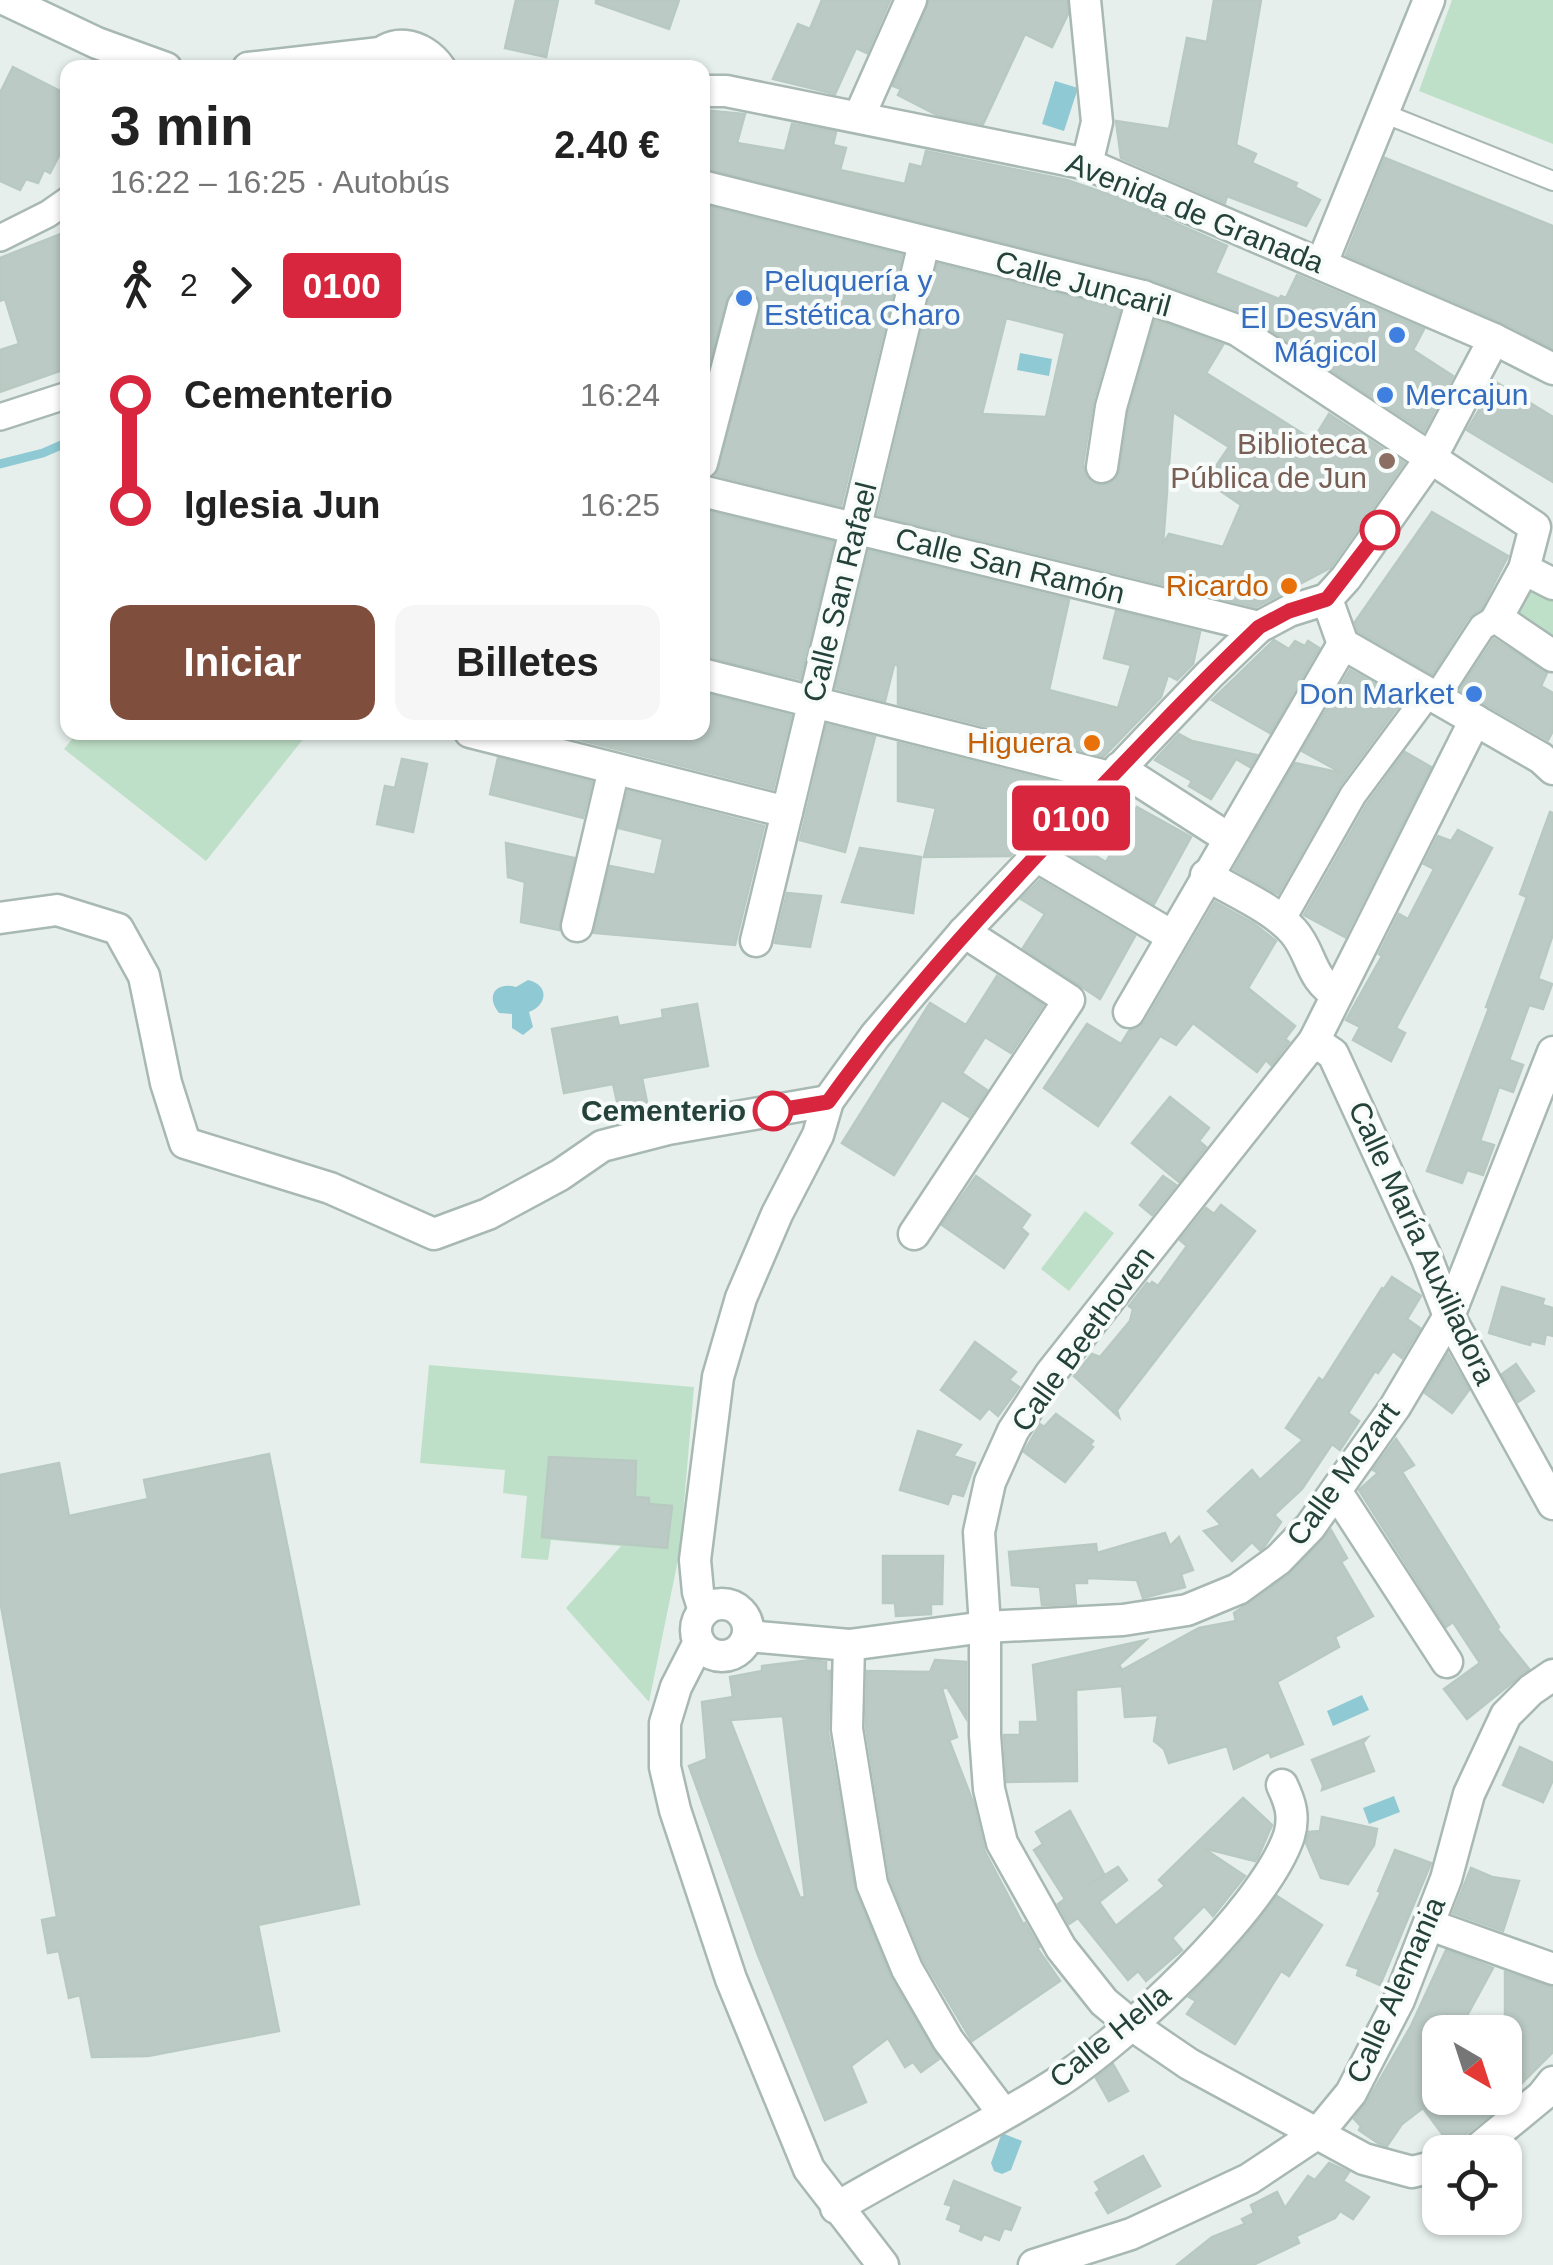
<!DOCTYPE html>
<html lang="es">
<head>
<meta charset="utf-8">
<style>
	body { margin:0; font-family:Helvetica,sans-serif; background:#f6f6f6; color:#222; height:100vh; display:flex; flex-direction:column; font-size:38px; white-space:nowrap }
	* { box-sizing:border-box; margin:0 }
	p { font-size:32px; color:#767676 }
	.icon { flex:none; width:55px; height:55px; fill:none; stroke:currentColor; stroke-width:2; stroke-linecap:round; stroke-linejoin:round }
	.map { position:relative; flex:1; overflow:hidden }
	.side { position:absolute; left:60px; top:60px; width:650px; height:680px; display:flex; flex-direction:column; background:#fff; border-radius:20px; box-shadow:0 2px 8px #0004 }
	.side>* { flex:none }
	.badge { padding:0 20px; border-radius:8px; font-size:35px; line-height:65px }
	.needle { width:65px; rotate:141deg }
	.buttons { position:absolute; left:1422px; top:2015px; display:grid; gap:20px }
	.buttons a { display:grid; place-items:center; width:100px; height:100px; border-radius:20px; background:#fff; box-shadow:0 2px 8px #0004; font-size:50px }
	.map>.badge { position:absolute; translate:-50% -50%; box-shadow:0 0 0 5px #fff }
	.legs { display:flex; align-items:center; gap:15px; height:110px; padding:0 50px; font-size:32px }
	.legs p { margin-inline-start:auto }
	.overview { display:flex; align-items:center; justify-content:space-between; height:170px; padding:0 50px }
	h1 { font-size:55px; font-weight:800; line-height:75px }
	.cta { display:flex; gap:20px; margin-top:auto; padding:20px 50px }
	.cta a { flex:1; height:115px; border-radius:20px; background:#804e3d; color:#fff; font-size:40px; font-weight:800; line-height:115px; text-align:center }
	.cta a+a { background:#f6f6f6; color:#222 }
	ul { padding:0 50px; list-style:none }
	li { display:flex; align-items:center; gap:35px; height:110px; font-size:38px }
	li i { display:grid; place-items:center; width:15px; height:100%; margin:0 12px; background:currentColor }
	li i::after { content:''; width:25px; height:25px; margin:-12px; border:8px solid; border-radius:50%; background:#fff }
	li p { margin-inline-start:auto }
	li:first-child i { background:linear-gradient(#0000 50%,currentColor 0) }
	li:last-child i { background:linear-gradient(currentColor 50%,#0000 0) }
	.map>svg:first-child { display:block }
</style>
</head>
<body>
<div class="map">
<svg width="1553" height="2265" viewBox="0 0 1553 2265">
	<rect width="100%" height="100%" fill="#e6efeb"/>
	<!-- green -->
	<g fill="#bfe0c8">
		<polygon points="1452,0 1553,0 1553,144 1419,91"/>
		<polygon points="1529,577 1553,591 1553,649 1503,620"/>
		<polygon points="77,733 77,732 308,733 206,861 64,749"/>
		<polygon points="1085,1211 1114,1233 1069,1291 1041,1269"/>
		<polygon points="429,1365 694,1387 680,1550 649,1702 566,1608 621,1546 551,1540 548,1560 521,1558 527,1496 503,1493 505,1470 420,1463"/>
	</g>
	<!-- water -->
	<g fill="#8ec9d4">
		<polygon points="1055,81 1078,88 1064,131 1042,124"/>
		<polygon points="1020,353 1052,359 1049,376 1017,370"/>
		<path d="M528 980C549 985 548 1004 529 1012L533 1027 523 1035 512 1028V1014L499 1013C485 996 496 981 516 987Z"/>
		<polygon points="1362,1695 1369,1710 1333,1726 1327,1711"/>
		<polygon points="1394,1796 1400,1812 1369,1824 1363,1808"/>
		<polygon points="1002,2133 1022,2141 1011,2170 1002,2174 994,2171 991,2163"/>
	</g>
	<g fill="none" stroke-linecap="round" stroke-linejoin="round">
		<!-- stream -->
		<polyline stroke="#8ec9d4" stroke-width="9" points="0,464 43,453 68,442"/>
	</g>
	<!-- building -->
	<g fill="#bbcac4" stroke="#b8c9c2" stroke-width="2.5" fill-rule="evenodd">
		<polygon points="516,0 558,0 546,57 505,48"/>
		<polygon points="596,0 679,0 669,29 596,3"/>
		<polygon points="822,0 890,0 867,53 856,48 835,94 773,79 798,24 810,29"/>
		<polygon points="929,0 1067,0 1068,14 1052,47 1025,34 983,124 937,115 898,95 901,89 893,86"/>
		<polygon points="1214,0 1261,0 1236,145 1256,154 1252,163 1297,183 1295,187 1320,200 1306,226 1227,196 1225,203 1121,158 1116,121 1169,129 1187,38 1207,42"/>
		<polygon points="13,67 68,95 68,138 50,173 44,170 38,183 26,179 20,190 0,181 0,93"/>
		<polygon points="702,110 745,114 737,143 785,151 792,124 836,132 833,145 846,148 840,170 905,184 910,164 922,167 926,151 1067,180 1119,198 1227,246 1215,273 1279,299 1281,296 1286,298 1297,275 1424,329 1413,350 1453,376 1424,431 1243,312 1148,278 702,168"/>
		<polygon points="1385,158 1553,226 1553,348 1501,322 1346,255"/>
		<polygon points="702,205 902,255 841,506 716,475 761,302 757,293 747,288 729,294 702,387"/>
		<polygon points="68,231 68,368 0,392 0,350 19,344 5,299 0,301 0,258"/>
		<path d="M938 264 1120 309 1093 402 1083 464 1085 475 1098 485 1110 484 1120 471 1129 411 1155 320 1223 345 1206 373 1313 440 1329 414 1404 463 1330 568 1256 607 878 515ZM1006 318 1065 333 1046 417 982 414ZM1173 412 1229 447 1206 481 1241 505 1223 547 1169 534 1163 544Z"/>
		<polygon points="1496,382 1553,417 1553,482 1467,430"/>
		<polygon points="702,510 833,542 800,679 702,656"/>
		<polygon points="1432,512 1508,556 1481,609 1468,618 1432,674 1358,631 1355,622"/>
		<polygon points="869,551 1069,600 1049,690 1118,708 1131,665 1104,658 1116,611 1200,632 1193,664 1177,680 1168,675 1161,697 1104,756 898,704 898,665 894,665 885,701 836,688"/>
		<polygon points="1494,639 1547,673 1541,686 1553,693 1553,731 1548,740 1460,690"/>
		<polygon points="1274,640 1289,649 1295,641 1305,646 1308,641 1319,648 1270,733 1212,700"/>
		<polygon points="1350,670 1403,700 1340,785 1278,894 1234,869 1295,763 1342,773 1302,751"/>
		<polygon points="702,693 791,716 773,789 549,732 702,732"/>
		<polygon points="827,725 875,737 845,852 800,840"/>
		<polygon points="1179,734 1192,741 1257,755 1250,767 1236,759 1211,799 1189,786 1192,781 1155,760"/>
		<polygon points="898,743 1054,782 1045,815 1038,822 1041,824 1010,856 924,857 936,808 898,801"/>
		<polygon points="1405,752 1431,767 1345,937 1304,915 1367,804"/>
		<polygon points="498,758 592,782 583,818 490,794"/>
		<polygon points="402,759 427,764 413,832 377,824 385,786 395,788"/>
		<polygon points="628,791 764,826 735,945 594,933 610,866 655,875 663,839 619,828"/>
		<polygon points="1137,807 1191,837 1154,904 1066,852 1074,843 1106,862"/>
		<polygon points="1550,812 1553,813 1553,934 1538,979 1552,984 1543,1009 1529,1005 1509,1060 1523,1065 1513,1092 1499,1087 1480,1141 1494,1145 1483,1175 1467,1170 1462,1183 1427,1171 1489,1008 1486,1007 1527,897 1520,894"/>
		<polygon points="1458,830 1492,848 1396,1028 1405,1033 1391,1061 1353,1040 1360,1027 1346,1020 1382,956 1379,954 1399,914 1408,919 1434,869 1424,864 1438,836 1451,841"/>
		<polygon points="506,843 574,858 559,930 521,922 525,882 508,877"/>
		<polygon points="860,848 921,857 913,913 842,902"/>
		<polygon points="1040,880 1135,936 1100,999 1023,948 1045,914 1021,899"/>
		<polygon points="787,893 821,896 810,947 775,943"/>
		<polygon points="1215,902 1253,923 1276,941 1248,988 1295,1026 1285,1039 1289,1042 1271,1065 1266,1060 1257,1072 1193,1023 1176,1045 1160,1036 1098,1126 1044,1088 1087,1024 1121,1044 1129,1031 1145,1022"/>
		<polygon points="997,976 1043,1005 1011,1053 985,1037 962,1073 987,1090 969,1117 942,1100 894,1175 842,1143 930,1003 966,1025"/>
		<polygon points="697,1004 708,1066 642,1078 649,1112 621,1119 613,1084 564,1093 552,1029 617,1017 619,1026 663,1018 662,1010"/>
		<polygon points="1170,1097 1209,1128 1199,1141 1206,1147 1179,1182 1132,1143"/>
		<polygon points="976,1176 1030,1215 1021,1228 1028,1234 1004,1268 942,1225"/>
		<polygon points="1163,1176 1176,1185 1152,1215 1140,1205"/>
		<polygon points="1221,1205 1255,1231 1117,1410 1119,1417 1074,1376 1092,1354 1100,1357 1130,1321 1133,1309 1129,1306 1147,1283 1150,1285 1152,1282 1158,1286 1187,1246 1180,1240 1206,1208 1214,1214"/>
		<polygon points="1392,1277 1421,1296 1407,1319 1420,1328 1402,1358 1393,1351 1378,1373 1375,1371 1348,1413 1359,1421 1340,1450 1332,1444 1302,1489 1274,1515 1281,1522 1264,1547 1260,1550 1252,1542 1232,1561 1204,1531 1221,1525 1208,1511 1252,1470 1260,1480 1303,1440 1286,1428 1319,1378 1323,1381 1382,1288 1384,1289"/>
		<polygon points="1502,1287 1544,1299 1542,1305 1553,1308 1553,1336 1546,1334 1544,1344 1531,1341 1530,1345 1489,1333"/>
		<polygon points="975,1342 1016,1372 1009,1380 1019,1387 998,1416 989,1408 980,1419 941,1390"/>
		<polygon points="1448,1354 1469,1390 1452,1413 1425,1393"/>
		<polygon points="1516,1364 1534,1391 1518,1402 1502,1374"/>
		<polygon points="1056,1414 1093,1441 1090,1445 1093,1447 1065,1482 1024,1452 1040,1424 1044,1427"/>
		<polygon points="918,1431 961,1445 953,1456 975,1463 963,1496 952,1493 948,1504 900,1490"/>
		<polygon points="1396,1439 1414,1465 1402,1472 1499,1627 1497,1629 1529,1669 1467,1719 1444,1689 1480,1663 1453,1622 1446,1627 1359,1490 1378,1473 1373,1470"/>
		<polygon points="269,1454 359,1904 258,1925 279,2031 148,2056 92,2057 80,1995 69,1998 59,1951 48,1953 42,1920 57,1917 0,1600 0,1475 59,1463 69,1516 148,1499 144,1480"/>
		<polygon points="549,1457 636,1461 635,1497 649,1498 649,1504 672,1506 667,1548 542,1537"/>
		<polygon points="1331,1530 1347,1558 1341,1562 1373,1616 1335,1637 1339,1647 1277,1682 1303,1744 1271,1757 1269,1752 1234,1769 1227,1746 1169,1763 1164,1749 1154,1741 1158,1715 1125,1717 1122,1686 1076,1690 1077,1781 1007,1782 1004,1735 1020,1735 1020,1722 1038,1722 1033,1665 1146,1640 1119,1665 1122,1670 1199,1628 1236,1621 1234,1613 1289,1575"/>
		<polygon points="1165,1533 1170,1546 1179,1537 1193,1570 1181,1574 1185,1587 1143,1598 1137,1580 1087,1578 1087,1583 1074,1583 1076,1604 1042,1605 1040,1587 1012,1585 1009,1552 1096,1544 1097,1553"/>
		<polygon points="883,1556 943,1556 942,1604 931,1604 931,1614 896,1616 895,1603 883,1603"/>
		<path d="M811 1660 826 1662V1671H830L828 1732 855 1891 891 1978 939 2059 921 2072 913 2062 905 2067 888 2038 851 2066 866 2102 825 2120 758 1955 689 1766 707 1759 702 1702 733 1697 730 1677 762 1671V1666ZM783 1716 805 1897 800 1898 730 1720Z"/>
		<polygon points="935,1660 966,1662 966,1718 947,1687 942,1689 957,1737 949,1740 973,1802 985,1852 1023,1924 1025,1923 1039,1947 1037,1948 1060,1981 972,2041 924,1961 890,1879 866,1728 867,1671 930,1672"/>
		<polygon points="1367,1738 1363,1743 1374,1771 1322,1790 1323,1786 1312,1760"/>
		<polygon points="1520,1747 1553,1763 1553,1780 1543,1802 1503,1785"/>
		<polygon points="1243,1798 1272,1825 1258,1857 1255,1861 1203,1848 1245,1876 1213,1916 1204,1906 1172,1938 1182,1950 1146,1981 1138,1971 1128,1980 1078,1918 1069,1924 1058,1904 1065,1899 1034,1850 1043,1844 1036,1832 1070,1811 1104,1874 1087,1886 1118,1867 1127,1880 1099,1902 1116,1926 1165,1886 1159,1880"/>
		<polygon points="1322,1817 1377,1829 1374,1845 1348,1884 1321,1878 1306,1843 1309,1832 1320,1831"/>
		<polygon points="1395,1850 1431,1863 1380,1985 1357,1975 1359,1969 1347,1965 1381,1892 1378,1891"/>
		<polygon points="1471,1868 1492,1877 1519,1881 1503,1931 1453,1913"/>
		<polygon points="1277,1896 1322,1925 1289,1976 1281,1971 1235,2044 1187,2014 1196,2001 1189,1997 1236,1948"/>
		<polygon points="1446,1950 1493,1968 1458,2032 1440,2032 1440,2098 1505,2098 1505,1972 1553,1987 1553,2052 1492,2113 1451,2146 1423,2108 1402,2124 1387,2146 1378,2143 1359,2130 1361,2126 1354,2119 1367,2102 1411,2026"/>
		<polygon points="1113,2064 1128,2091 1109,2101 1096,2078"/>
		<polygon points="1143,2156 1160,2186 1108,2213 1096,2193 1100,2190 1095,2182"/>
		<polygon points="1329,2163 1349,2172 1343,2181 1369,2197 1353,2219 1340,2211 1335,2218 1296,2236 1299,2243 1253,2265 1177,2265 1212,2237 1245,2224 1242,2219 1254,2213 1251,2205 1277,2192 1285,2208 1308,2176 1315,2180"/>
		<polygon points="954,2181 1020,2208 1011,2230 1004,2228 999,2240 984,2234 981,2240 960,2231 962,2225 947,2219 952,2206 945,2204"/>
	</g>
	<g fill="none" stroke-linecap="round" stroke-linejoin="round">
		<!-- service casing -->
		<g stroke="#a8b8b2" stroke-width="22">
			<polyline id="service" points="1383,113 1553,181"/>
		</g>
		<!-- pedestrian casing -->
		<g stroke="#a8b8b2" stroke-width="30">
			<g id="pedestrian">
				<polyline points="0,238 48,214 68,200"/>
				<polyline points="0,417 68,395"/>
				<polyline points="1435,699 1482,627 1497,618"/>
				<polyline points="1282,920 1353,795 1428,694"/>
			</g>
		</g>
		<!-- minor casing -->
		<g stroke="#a8b8b2" stroke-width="35">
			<g id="minor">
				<polyline points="859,117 911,0"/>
				<polyline points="702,186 1143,296 1237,330 1535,527 1524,569 1497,618 1553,656"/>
				<polyline points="1494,339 1553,369"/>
				<polyline points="702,463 743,306"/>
				<polyline points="1102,467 1111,407 1143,296"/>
				<polyline points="702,491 1259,627"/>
				<polyline points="1524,569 1553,584"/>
				<polyline points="702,674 1110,777"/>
				<polyline points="470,732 787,812"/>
				<polyline points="1119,768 1228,838"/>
				<polyline points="1036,856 1172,936"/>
				<path d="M1206 875C1234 892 1271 907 1293 931 1312 952 1310 980 1337 994"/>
				<polyline points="577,926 614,769"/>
				<polyline points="756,941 924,243"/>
				<polyline points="1129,1012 1343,644"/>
				<polyline points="1314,1041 1333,1054 1427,1259 1449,1316 1553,1504"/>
				<polyline points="914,1234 1069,1000 964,932"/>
				<polyline points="1336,1491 1447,1662"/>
				<polyline points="699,1642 676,1687 665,1723 665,1767 675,1810 731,1979 809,2169 883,2265"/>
				<polyline points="849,1645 847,1729 872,1884 907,1969 948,2040 1003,2113"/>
				<polyline points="1430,1925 1553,1969"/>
				<polyline points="1474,2152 1542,2096 1553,2082"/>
				<polyline points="1440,2165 1412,2172 1364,2159 1189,2064 1132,2025 1104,2002 1061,1948 1002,1843 989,1789 985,1735 985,1627 979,1532 990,1482 1013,1431 1051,1373 1314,1041 1475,720"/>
				<path d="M836 2208C908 2165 985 2129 1055 2084 1123 2041 1263 1911 1289 1836 1295 1816 1290 1802 1282 1785"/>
				<polyline points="1034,2265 1131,2234 1249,2179 1318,2133 1351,2093 1399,2000 1446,1879 1469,1794 1506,1715 1531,1690 1553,1675"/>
			</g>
		</g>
		<!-- tertiary casing -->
		<g stroke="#a8b8b2" stroke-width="35">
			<g id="tertiary">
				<polyline points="6,0 97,43 166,68"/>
				<polyline points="1085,0 1097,122 1087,164"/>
				<path d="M371 66C387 35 423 43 440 68"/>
				<polyline points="248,68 380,53"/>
				<polyline points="702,91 726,91 1087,164 1494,339 1432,456 1346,578 1327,599 1289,611 1259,627 1209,675 964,932 875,1036 828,1101 818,1135 777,1214 741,1298 718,1377 695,1560 698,1592 704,1611"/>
				<polyline points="1322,263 1429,0"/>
				<polyline points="1327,599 1343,644 1541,758 1553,769"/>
				<polyline points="0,918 57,910 118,929 144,976 166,1083 185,1143 330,1188 434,1234 488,1214 560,1175 602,1146 668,1129 828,1101"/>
				<circle cx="722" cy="1630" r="26"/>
				<polyline points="748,1636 849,1645 985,1627 1123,1620 1187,1610 1238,1589 1278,1560 1310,1527 1395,1407 1449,1316 1553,1052"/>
			</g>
		</g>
		<!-- service -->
		<use href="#service" stroke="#fff" stroke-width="18"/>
		<!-- pedestrian -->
		<use href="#pedestrian" stroke="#fff" stroke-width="25"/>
		<!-- minor -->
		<use href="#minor" stroke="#fff" stroke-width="30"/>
		<!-- tertiary -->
		<use href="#tertiary" stroke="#fff" stroke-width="30"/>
	</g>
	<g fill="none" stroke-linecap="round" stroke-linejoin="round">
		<!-- line-1 casing -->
		<g stroke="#fff" stroke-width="22">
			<path id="line-1" d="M773 1111 828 1102C891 1014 962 936 1035 857 1109 779 1182 701 1259 627L1289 611 1327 599 1380 530"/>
		</g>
		<!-- line-1 -->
		<use href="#line-1" stroke="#d7263d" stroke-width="15"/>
	</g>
	<!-- markers -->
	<g fill="#3f7fe0" stroke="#f7fbf9" stroke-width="4">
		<circle cx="744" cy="298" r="10"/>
		<circle cx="1397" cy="335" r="10"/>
		<circle cx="1385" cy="395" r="10"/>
		<circle cx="1474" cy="694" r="10"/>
	</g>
	<circle fill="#8d6e63" stroke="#f7fbf9" stroke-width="4" cx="1387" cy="461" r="10"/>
	<g fill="#fff" stroke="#d7263d" stroke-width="5">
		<circle cx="1380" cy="530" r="18"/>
		<circle cx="773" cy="1111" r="18"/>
	</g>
	<g fill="#e8710a" stroke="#f7fbf9" stroke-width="4">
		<circle cx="1289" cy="586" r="10"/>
		<circle cx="1092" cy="743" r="10"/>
	</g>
	<g text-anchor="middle" stroke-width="8" stroke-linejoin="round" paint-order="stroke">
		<!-- street labels -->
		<g font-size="30" fill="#24423a" stroke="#f7fbf9">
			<text transform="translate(1195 213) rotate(22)" y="10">Avenida de Granada</text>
			<text transform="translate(1083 284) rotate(15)" y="10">Calle Juncaril</text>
			<text transform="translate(1010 566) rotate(14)" y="10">Calle San Ramón</text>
			<text transform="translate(840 592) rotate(-76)" y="10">Calle San Rafael</text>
			<text transform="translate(1422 1243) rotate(65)" y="10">Calle María Auxiliadora</text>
			<text transform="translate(1083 1339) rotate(-54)" y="10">Calle Beethoven</text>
			<text transform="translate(1343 1474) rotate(-54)" y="10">Calle Mozart</text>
			<text transform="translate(1396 1990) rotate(-66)" y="10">Calle Alemania</text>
			<text transform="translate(1110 2036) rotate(-39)" y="10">Calle Hella</text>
		</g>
		<!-- shop labels -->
		<g font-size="30" fill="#366cbe" stroke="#f7fbf9" text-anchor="start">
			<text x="764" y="291">Peluquería y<tspan x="764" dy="34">Estética Charo</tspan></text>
			<text x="1377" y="328" text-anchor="end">El Desván<tspan x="1377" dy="34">Mágicol</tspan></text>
			<text x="1405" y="405">Mercajun</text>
			<text x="1454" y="704" text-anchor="end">Don Market</text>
		</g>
		<!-- education labels -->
		<g font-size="30" fill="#785e54" stroke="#f7fbf9" text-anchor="end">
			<text x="1367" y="454">Biblioteca<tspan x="1367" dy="34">Pública de Jun</tspan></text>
		</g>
		<!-- food labels -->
		<g font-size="30" fill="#c56008" stroke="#f7fbf9" text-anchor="end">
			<text x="1269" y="596">Ricardo</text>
			<text x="1072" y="753">Higuera</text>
		</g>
		<!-- stop labels -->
		<g font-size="30" font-weight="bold" fill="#24423a" stroke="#f7fbf9" text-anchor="end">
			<text x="746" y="1121">Cementerio</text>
		</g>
	</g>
</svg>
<div class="buttons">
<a><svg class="needle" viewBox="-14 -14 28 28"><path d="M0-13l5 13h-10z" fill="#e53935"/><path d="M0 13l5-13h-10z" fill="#767676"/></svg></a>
<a><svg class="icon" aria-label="locate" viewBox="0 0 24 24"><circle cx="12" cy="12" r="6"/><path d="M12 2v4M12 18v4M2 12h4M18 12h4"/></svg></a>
</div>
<b class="badge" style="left:1071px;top:818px;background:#d7263d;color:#fff">0100</b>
<section class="side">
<div class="overview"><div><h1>3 min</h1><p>16:22 – 16:25 · Autobús</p></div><b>2.40 €</b></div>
<div class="legs"><svg class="icon" aria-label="walk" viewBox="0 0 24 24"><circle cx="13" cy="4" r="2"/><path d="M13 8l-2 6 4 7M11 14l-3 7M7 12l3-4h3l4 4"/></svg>2<svg class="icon" aria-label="forward" viewBox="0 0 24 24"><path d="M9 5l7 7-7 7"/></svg><b class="badge" style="background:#d7263d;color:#fff">0100</b></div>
<ul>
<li><i style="color:#d7263d"></i><b>Cementerio</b><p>16:24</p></li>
<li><i style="color:#d7263d"></i><b>Iglesia Jun</b><p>16:25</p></li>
</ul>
<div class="cta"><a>Iniciar</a><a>Billetes</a></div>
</section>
</div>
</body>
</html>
